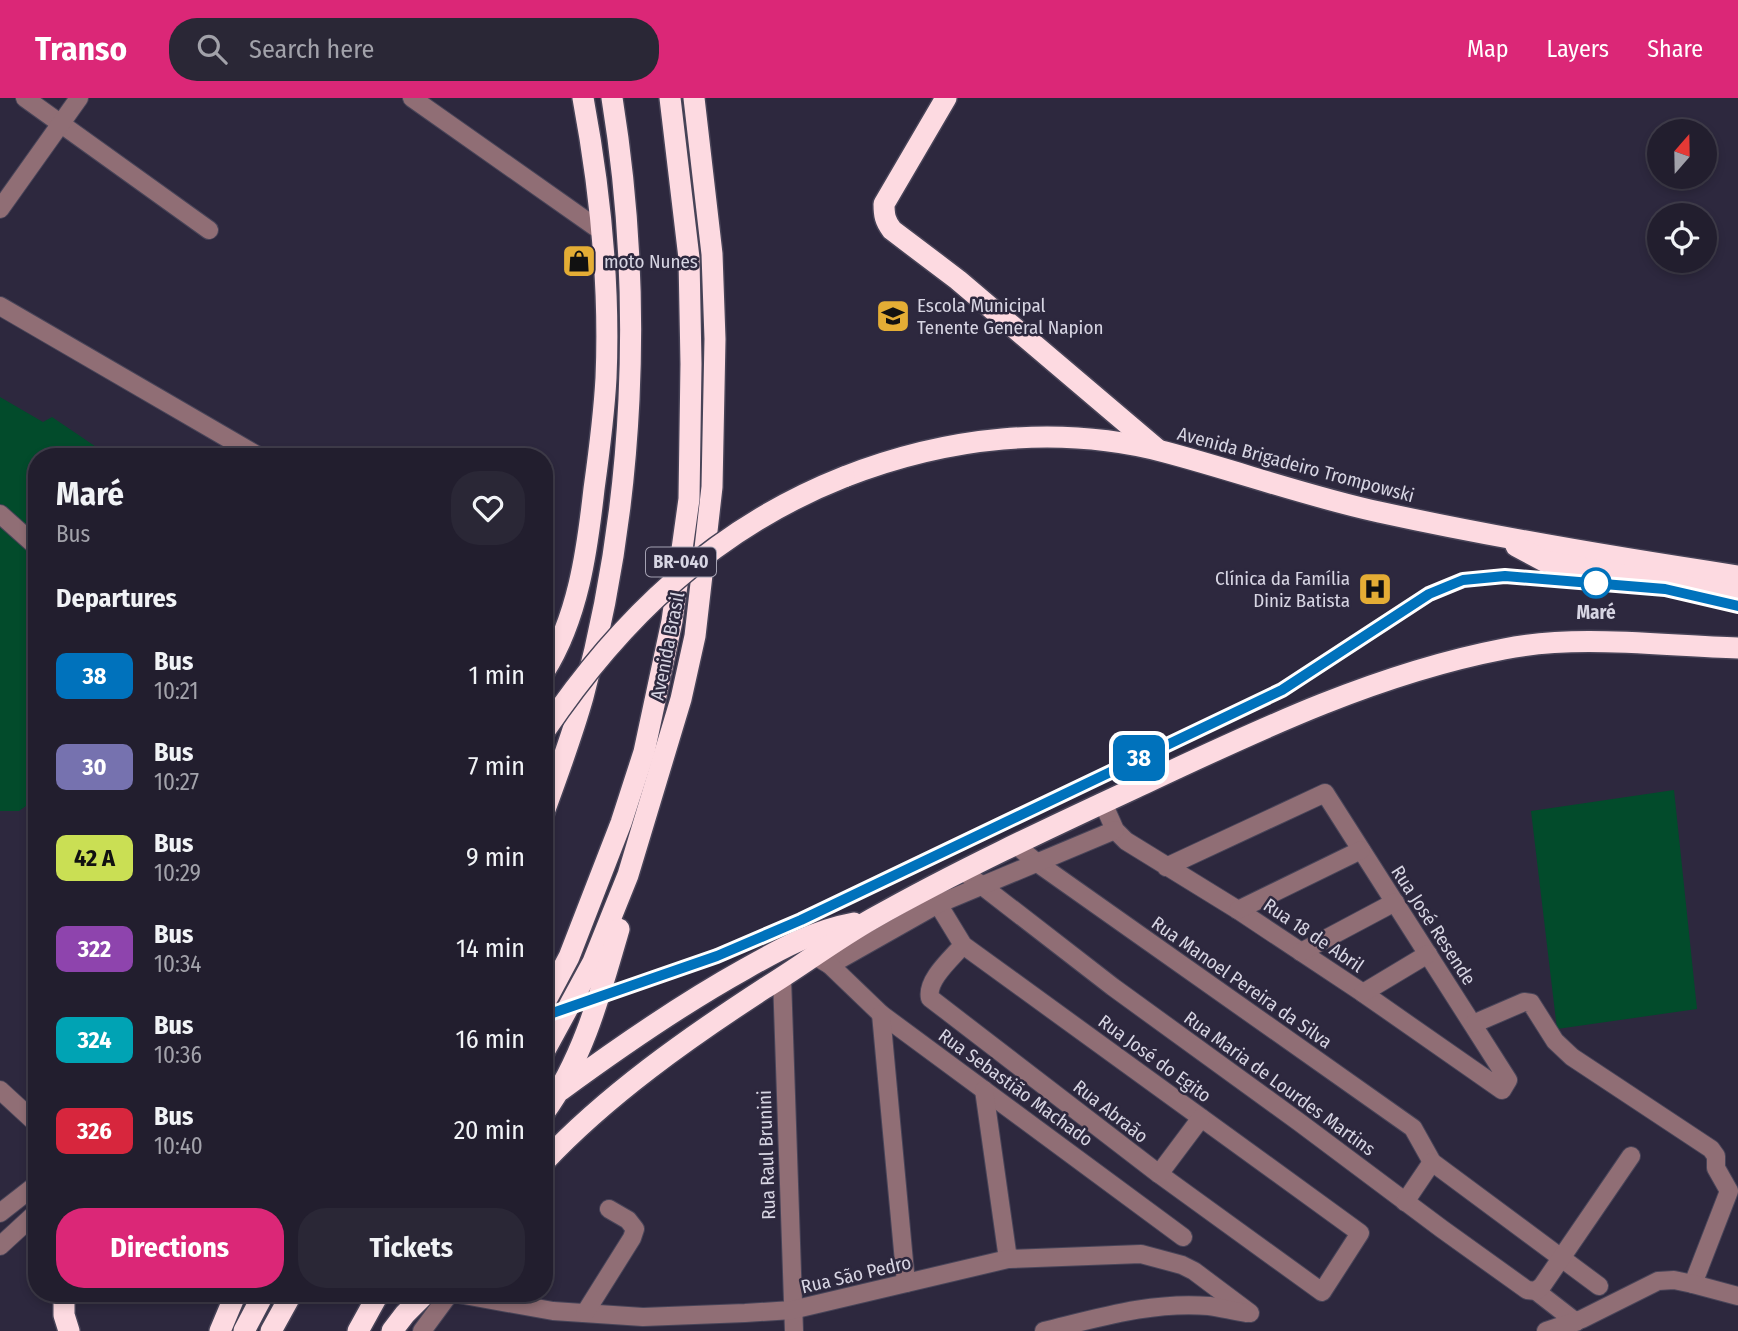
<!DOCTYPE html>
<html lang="en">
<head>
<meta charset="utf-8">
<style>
	body { margin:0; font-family:"Fira Sans Condensed",sans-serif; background:#2a2736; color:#f1f3f6; height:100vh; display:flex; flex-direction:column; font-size:26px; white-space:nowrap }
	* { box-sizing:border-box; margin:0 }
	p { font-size:23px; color:#a2a2aa }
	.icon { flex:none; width:38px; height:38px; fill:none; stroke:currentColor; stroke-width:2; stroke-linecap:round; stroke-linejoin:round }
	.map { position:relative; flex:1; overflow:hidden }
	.details { position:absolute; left:28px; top:350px; width:525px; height:854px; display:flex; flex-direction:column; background:#221e2e; border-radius:28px; box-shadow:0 4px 10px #0003,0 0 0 2px #3f3c4a }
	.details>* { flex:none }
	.badge { padding:0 14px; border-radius:10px; font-size:24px; line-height:46px }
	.needle { width:46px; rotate:20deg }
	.buttons { position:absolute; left:1647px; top:21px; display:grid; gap:14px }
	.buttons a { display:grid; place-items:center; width:70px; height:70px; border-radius:50%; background:#221e2e; box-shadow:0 4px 10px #0003,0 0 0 2px #3f3c4a; font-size:35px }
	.map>.badge { position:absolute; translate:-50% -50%; box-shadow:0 0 0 4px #fff }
	h2 { padding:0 28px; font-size:26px; line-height:63px }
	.round { display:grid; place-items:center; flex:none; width:74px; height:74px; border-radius:28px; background:#2a2736 }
	.headline { display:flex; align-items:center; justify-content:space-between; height:119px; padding:0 28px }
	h1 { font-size:33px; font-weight:700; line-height:52px }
	.primary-button { display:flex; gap:14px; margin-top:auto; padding:14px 28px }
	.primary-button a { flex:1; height:80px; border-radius:28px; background:#db2777; color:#fff; font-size:28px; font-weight:700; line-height:80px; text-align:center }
	.primary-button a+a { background:#2a2736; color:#f1f3f6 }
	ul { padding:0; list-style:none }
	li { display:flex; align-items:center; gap:21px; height:91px; padding:0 28px }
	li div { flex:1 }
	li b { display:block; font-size:26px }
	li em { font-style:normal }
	li .badge { min-width:77px; font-weight:700; text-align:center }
	header { display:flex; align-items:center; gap:42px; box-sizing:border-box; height:98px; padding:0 35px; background:#db2777; color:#fff }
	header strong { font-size:33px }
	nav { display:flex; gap:38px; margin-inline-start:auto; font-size:24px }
	.search { width:490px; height:63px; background:#2a2736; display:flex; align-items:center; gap:18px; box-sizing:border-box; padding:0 24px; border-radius:28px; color:#a2a2aa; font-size:26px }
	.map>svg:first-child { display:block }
</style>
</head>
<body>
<header>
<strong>Transo</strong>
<div class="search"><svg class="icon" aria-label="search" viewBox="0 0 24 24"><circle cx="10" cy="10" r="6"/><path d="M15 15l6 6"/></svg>Search here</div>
<nav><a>Map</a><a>Layers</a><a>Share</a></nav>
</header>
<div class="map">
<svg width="1738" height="1233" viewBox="0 0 1738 1233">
	<rect width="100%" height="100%" fill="#2d283e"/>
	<!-- green -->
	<g fill="#024b2b">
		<polygon points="0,299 43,324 52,319 111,359 37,359 37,700 19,713 0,713"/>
		<polygon points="1674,692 1697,911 1557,931 1531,713"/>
	</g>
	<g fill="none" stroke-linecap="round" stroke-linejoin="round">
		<!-- minor casing -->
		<g stroke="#484458" stroke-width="20">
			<g id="minor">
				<polyline points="25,0 209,132"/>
				<polyline points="412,0 601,133"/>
				<polyline points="0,111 79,0"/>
				<polyline points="0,208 260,359"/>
				<polyline points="0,416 37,449"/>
				<polyline points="544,532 562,543"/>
				<polyline points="1103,705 1115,732 1126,743 1238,812 1363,895 1502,992 1508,982 1325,695 1166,769"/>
				<polyline points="36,708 37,709"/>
				<polyline points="1016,747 1036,764 1413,1030 1432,1064 1599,1188"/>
				<polyline points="963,773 1113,889 1299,1024 1442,1131 1527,1192 1536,1193 1576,1224"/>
				<path d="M938 806 963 847 1360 1135 1322 1194 1159 1076 930 900C926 882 952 860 963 847"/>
				<polyline points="1238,812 1361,752"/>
				<polyline points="1301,854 1395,804"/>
				<polyline points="820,861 830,867 938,806 1115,732"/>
				<polyline points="830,867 881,916 1183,1139"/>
				<polyline points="782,880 794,1233"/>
				<polyline points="1363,895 1428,856"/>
				<polyline points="881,916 906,1185"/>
				<polyline points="1473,926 1524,904 1531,905 1555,943 1572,959 1711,1051 1716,1058 1716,1070 1729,1093 1693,1186"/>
				<polyline points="0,992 37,1026"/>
				<polyline points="984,992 1008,1161"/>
				<polyline points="1159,1076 1201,1020"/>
				<polyline points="1405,1104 1432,1064"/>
				<polyline points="0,1115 37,1086"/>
				<polyline points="0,1148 37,1114"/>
				<polyline points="1536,1193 1542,1188 1631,1058"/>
				<polyline points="453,1195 553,1213 643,1219 745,1215 792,1212 1008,1161 1141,1156 1182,1167 1194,1173 1250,1215"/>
				<polyline points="585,1215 632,1140 635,1131 628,1122 609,1111"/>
				<polyline points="422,1233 450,1195"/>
				<path d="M1044 1233C1098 1220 1153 1203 1209 1208 1222 1210 1234 1213 1247 1215"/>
				<polyline points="1546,1233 1582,1221 1658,1183 1674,1182 1693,1186 1738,1198"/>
			</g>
		</g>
		<!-- highway casing -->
		<g stroke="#484458" stroke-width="24">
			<g id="highway">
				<path d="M946 0 884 106C884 117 885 123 892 132L958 182 1157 351"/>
				<path d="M844 379C946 339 1058 326 1165 354 1237 373 1306 398 1379 414 1498 440 1618 460 1738 478"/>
				<polyline points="1516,448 1544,463 1738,498"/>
				<path d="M544 574C578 520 587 454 594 391 599 355 604 317 606 280 610 187 600 91 583 0"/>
				<path d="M544 714C558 676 572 638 583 599 635 406 644 197 612 0"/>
				<polyline points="544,906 569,859 621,725 644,654 672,523 689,401 691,266 689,160 670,0"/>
				<polyline points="544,954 593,864 628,777 681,601 695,538 712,389 715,241 712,156 694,0"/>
				<path d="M561 992C621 948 680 907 745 871 780 851 815 832 854 825"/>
				<path d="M544 1015C583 962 601 893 619 831"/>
				<path d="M544 1064C607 997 688 940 765 890 801 868 835 842 872 821 957 773 1047 731 1135 690 1254 634 1374 576 1504 551 1577 536 1663 548 1738 550"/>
				<polyline points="64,1195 64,1217 69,1233"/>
				<polyline points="220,1233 236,1195"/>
				<polyline points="244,1233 264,1195"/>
				<polyline points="271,1233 292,1195"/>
				<polyline points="358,1233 379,1195"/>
				<polyline points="392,1233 405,1216 426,1195"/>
			</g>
		</g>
		<!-- minor -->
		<use href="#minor" stroke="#906e75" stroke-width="18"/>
		<!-- highway -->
		<use href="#highway" stroke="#fddae1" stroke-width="21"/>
		<!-- highway-bridge casing -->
		<g stroke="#484458" stroke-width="24" stroke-linecap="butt">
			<path id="highway-bridge" d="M544 634C620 521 715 430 844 379"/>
		</g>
		<!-- highway-bridge -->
		<use href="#highway-bridge" stroke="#fddae1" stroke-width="21"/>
	</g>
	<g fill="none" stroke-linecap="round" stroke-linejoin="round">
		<!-- line casing -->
		<g stroke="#fff" stroke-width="16">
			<polyline id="line" points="544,918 717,858 801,822 1282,592 1429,496 1463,482 1505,478 1665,491 1738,508"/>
		</g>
		<!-- line -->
		<use href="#line" stroke="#0072bc" stroke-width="10"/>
	</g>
	<!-- icons -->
	<defs>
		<g id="shop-square" transform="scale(1.75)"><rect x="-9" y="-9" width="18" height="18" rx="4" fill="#e4ad35" stroke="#2d283e"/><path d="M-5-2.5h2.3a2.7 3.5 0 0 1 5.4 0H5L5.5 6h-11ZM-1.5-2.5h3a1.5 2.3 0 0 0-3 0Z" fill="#111"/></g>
		<g id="school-square" transform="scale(1.75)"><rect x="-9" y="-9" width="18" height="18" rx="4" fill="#e4ad35" stroke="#2d283e"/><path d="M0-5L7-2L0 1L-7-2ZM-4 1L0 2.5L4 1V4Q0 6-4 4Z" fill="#111"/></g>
		<g id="hospital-square" transform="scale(1.75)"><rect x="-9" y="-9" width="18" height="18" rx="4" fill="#e4ad35" stroke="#2d283e"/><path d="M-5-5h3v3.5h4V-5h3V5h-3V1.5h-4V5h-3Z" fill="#111"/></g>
	</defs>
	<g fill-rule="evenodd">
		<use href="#shop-square" x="579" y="163"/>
		<use href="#school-square" x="893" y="218"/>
		<use href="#hospital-square" x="1375" y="491"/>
	</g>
	<!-- markers -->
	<circle fill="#fff" stroke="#0072bc" stroke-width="3.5" cx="1596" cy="485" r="14"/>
	<g text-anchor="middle" stroke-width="5" stroke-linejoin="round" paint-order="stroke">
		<!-- shield labels -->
		<rect fill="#2d283e" stroke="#a4a1b2" stroke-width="2" x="646" y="449.5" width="70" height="29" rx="5"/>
		<g font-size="18" font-weight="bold" fill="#d7d5e3">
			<text x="681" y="470">BR-040</text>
		</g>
		<!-- poi labels -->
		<g font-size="19" fill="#d7d5e3" stroke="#2d283e" text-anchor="start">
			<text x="604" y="170">moto Nunes</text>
			<text x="917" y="214">Escola Municipal<tspan x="917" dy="22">Tenente General Napion</tspan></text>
			<text x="1350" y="487" text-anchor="end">Clínica da Família<tspan x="1350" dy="22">Diniz Batista</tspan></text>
		</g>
		<!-- street labels -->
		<g font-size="19" fill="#d7d5e3" stroke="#2d283e">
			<text transform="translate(1296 366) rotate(15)" y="7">Avenida Brigadeiro Trompowski</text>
			<text transform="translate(667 548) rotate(-79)" y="7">Avenida Brasil</text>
			<text transform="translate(1434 827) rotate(57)" y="7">Rua José Resende</text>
			<text transform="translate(1314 837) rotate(34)" y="7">Rua 18 de Abril</text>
			<text transform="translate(1242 884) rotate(35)" y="7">Rua Manoel Pereira da Silva</text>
			<text transform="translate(1155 960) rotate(36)" y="7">Rua José do Egito</text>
			<text transform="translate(1280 985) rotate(36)" y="7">Rua Maria de Lourdes Martins</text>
			<text transform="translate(1016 989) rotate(36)" y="7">Rua Sebastião Machado</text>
			<text transform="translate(1111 1013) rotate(38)" y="7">Rua Abraão</text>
			<text transform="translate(766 1057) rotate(-92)" y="7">Rua Raul Brunini</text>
			<text transform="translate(856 1176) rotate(-13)" y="7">Rua São Pedro</text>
		</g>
		<!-- stop labels -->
		<g font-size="19" font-weight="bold" fill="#d7d5e3" stroke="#2d283e">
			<text x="1596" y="521">Maré</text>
		</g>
	</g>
</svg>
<div class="buttons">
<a><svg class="needle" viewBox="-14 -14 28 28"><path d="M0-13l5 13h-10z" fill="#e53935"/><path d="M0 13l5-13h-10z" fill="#a2a2aa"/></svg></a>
<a><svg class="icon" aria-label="locate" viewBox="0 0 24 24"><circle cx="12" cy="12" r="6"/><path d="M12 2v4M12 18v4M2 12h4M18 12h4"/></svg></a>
</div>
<b class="badge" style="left:1139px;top:660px;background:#0072bc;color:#fff">38</b>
<section class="details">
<div class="headline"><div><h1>Maré</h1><p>Bus</p></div><a class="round"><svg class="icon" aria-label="heart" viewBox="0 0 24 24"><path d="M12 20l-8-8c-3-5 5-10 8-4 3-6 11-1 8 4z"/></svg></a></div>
<h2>Departures</h2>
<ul>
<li><span class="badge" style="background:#0072bc;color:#fff">38</span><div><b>Bus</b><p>10:21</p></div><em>1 min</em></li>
<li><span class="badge" style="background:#7672af;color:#fff">30</span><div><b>Bus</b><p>10:27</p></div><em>7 min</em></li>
<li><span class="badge" style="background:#cadf54;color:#111">42 A</span><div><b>Bus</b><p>10:29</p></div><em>9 min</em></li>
<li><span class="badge" style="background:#8e44ad;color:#fff">322</span><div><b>Bus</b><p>10:34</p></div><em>14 min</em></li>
<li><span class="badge" style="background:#00a3b4;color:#fff">324</span><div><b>Bus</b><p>10:36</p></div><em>16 min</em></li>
<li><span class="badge" style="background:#d7263d;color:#fff">326</span><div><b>Bus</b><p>10:40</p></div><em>20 min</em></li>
</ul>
<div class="primary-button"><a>Directions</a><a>Tickets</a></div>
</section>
</div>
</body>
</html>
